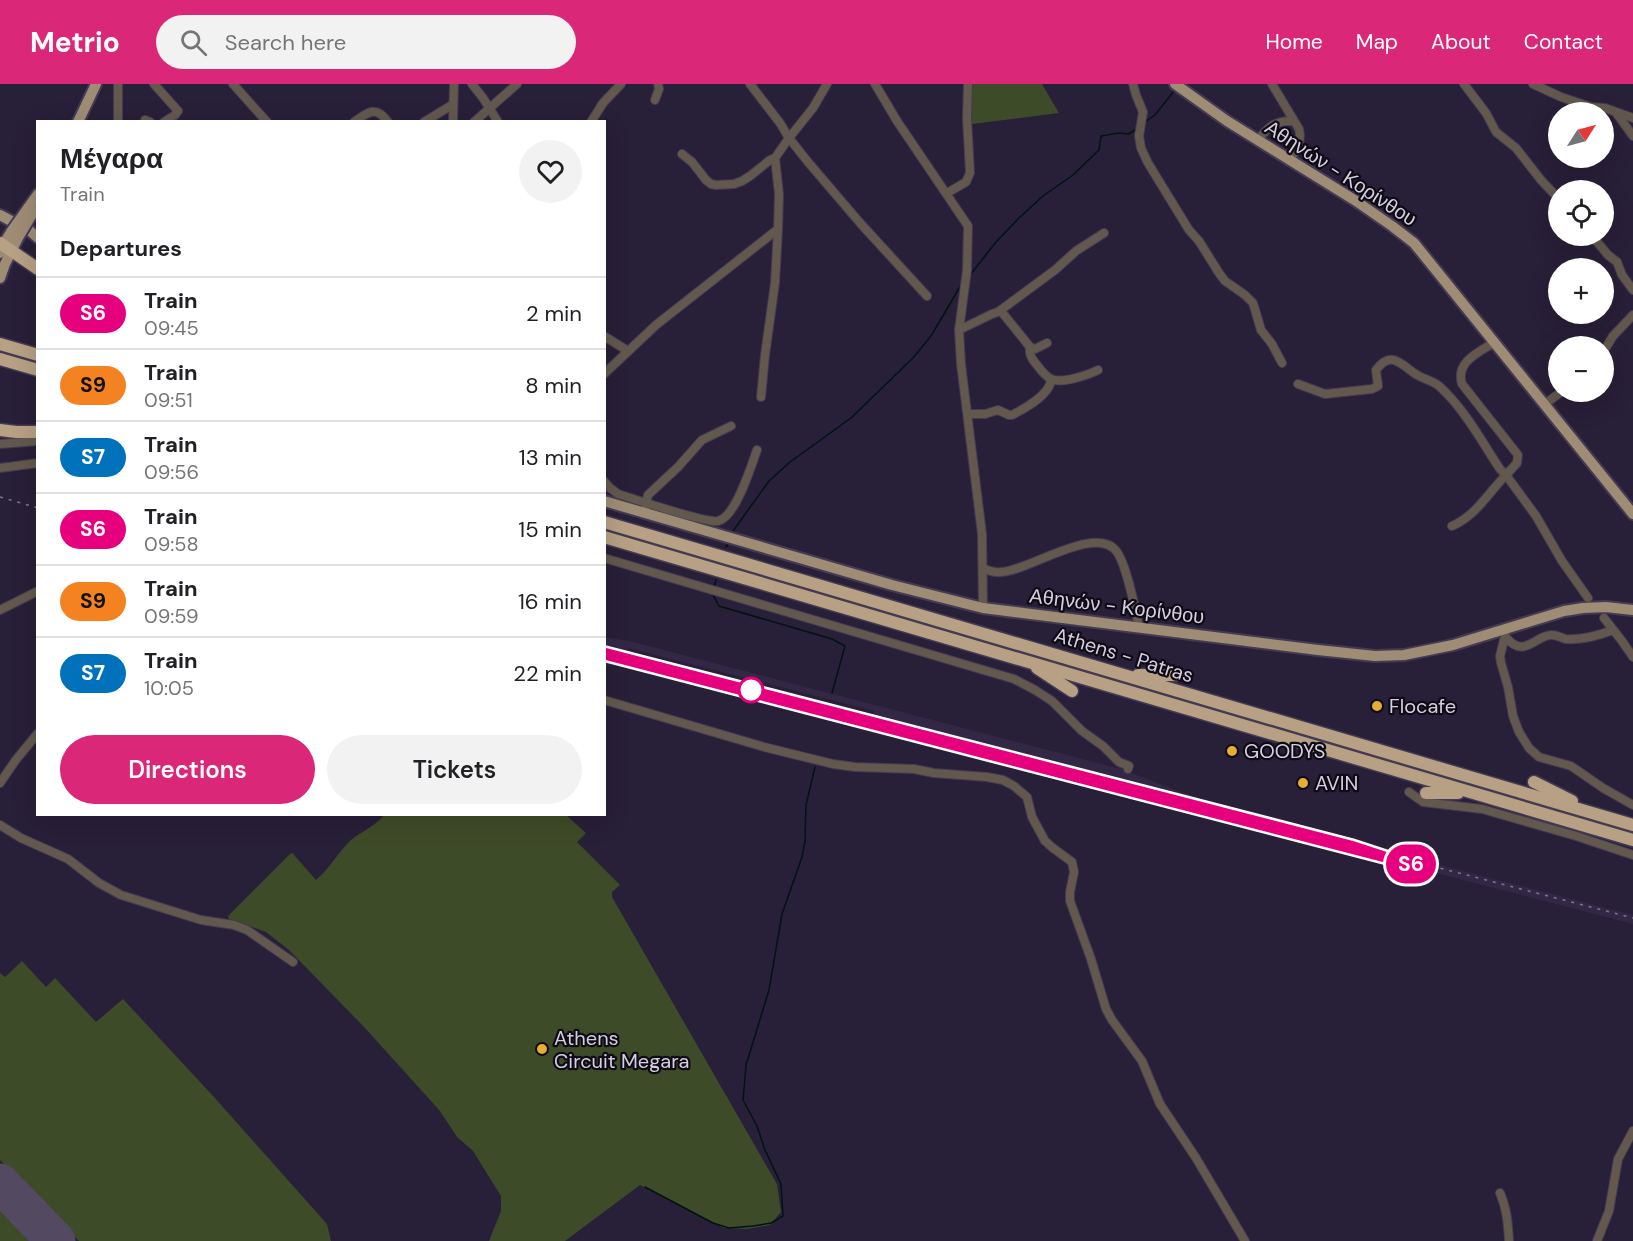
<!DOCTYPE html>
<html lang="en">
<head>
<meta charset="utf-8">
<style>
	body { margin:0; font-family:"DM Sans",sans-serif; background:#f2f2f2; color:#202124; height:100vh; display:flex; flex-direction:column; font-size:22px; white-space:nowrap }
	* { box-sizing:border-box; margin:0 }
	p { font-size:20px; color:#757577 }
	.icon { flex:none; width:33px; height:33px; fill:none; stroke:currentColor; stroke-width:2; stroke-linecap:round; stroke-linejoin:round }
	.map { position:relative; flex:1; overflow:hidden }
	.sheet { position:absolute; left:36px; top:36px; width:570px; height:696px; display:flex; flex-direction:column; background:#fff; border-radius:0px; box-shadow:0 6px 24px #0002 }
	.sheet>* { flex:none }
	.badge { padding:0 12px; border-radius:20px; font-size:21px; line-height:39px }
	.needle { width:39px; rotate:54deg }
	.controls { position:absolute; left:1548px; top:18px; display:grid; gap:12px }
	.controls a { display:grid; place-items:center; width:66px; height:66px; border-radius:50%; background:#fff; box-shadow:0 6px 24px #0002; font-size:30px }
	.map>.badge { position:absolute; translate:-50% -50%; box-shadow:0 0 0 3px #fff }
	h2 { padding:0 24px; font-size:22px; line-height:54px }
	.round { display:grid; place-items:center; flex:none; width:63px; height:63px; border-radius:32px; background:#f2f2f2 }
	.headline { display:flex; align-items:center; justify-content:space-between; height:102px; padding:0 24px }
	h1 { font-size:28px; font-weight:600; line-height:45px }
	.primary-button { display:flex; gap:12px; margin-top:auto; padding:12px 24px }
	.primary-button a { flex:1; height:69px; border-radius:36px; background:#db2777; color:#fff; font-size:24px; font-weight:600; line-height:69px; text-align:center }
	.primary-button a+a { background:#f2f2f2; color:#202124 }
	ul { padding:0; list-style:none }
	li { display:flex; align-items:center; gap:18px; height:72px; padding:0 24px; border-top:2px solid #e0e0e0 }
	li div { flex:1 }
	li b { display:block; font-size:22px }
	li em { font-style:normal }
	li .badge { min-width:66px; font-weight:700; text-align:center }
	header { display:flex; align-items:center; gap:36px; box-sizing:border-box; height:84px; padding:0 30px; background:#db2777; color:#fff }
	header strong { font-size:28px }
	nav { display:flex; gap:33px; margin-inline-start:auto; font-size:21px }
	.search { width:420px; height:54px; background:#f2f2f2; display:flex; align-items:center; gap:15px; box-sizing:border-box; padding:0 21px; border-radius:33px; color:#757577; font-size:22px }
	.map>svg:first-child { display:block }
</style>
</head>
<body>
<header>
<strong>Metrio</strong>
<div class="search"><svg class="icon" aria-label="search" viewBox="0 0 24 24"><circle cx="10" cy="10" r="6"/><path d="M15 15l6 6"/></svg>Search here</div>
<nav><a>Home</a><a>Map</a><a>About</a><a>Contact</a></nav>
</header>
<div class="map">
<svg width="1633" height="1157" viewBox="0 0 1633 1157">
	<rect width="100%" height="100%" fill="#281f38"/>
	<!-- built -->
	<path fill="#332746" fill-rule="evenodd" d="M604 553 629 557 1121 685 1184 709 1301 745 1633 831V840L1340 764 1273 748 1233 741 624 582 605 581ZM628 564 874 627 873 631 627 568Z"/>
	<!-- green -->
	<g fill="#3e4b28">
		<polygon points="969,0 1042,0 1059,29 972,40 971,20"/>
		<polygon points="604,444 1633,747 1633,750 605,447"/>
		<path d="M384 731H566L586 749 577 758 620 801 612 808V813L777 1100 781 1128 770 1141 747 1145 724 1144 640 1101 565 1157H489L501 1127V1112L473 1067 457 1053 440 1027 365 944 289 866 266 848 229 835 228 832 290 770 293 769 294 771 316 796C328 786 336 772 347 760 358 748 374 744 384 731Z"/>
		<polygon points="22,877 46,903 55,894 96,938 123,915 214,1013 327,1140 331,1157 79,1157 0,1076 0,889 5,893"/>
		<polygon points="0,1118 38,1157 0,1157"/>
	</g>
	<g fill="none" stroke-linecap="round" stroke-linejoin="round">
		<!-- stream -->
		<g stroke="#011313" stroke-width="1.5">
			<polyline points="1145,38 1155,31 1174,7"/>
			<polyline points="970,191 996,158 1019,134 1043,112 1073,91 1099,66 1101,52 1119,49 1128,50 1137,45"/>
			<polyline points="733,447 769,397 790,378 851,334 913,274 931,252 961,201"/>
			<polyline points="726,463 728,460"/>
			<polyline points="714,503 716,496"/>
			<polyline points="713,511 719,522 832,555 845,562 832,609"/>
			<polyline points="645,1103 713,1139 729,1144 753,1142 771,1139 783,1132 781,1100 765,1066 757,1042 743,1016 744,1005 746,981 769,906 782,830 802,773 805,757 806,721 815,683"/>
		</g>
		<!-- runway -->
		<polyline stroke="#534a62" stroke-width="39" points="0,1099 56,1157"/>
		<!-- minor casing -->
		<g stroke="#443b53" stroke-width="10">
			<g id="minor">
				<polyline points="118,0 118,38"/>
				<polyline points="154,0 178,27 175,31 164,38"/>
				<polyline points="233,0 267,38"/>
				<polyline points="472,0 483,14 498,38"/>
				<polyline points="750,0 780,39 789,54 808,78 861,140 927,212"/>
				<polyline points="875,0 897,37 968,142 967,186 959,246 961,280 982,450 983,524"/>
				<polyline points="1133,0 1136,11 1143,28 1139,52 1141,64 1148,79 1189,146 1199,157 1219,189 1225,197 1245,211 1253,219 1261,246 1272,260 1282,279"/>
				<path d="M1272 0 1299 45C1302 57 1297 66 1290 76"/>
				<polyline points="1464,0 1486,29 1496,48 1516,64 1541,96 1558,114"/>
				<polyline points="1533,0 1561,13 1591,23 1605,24 1633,34"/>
				<polyline points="655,16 659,5 658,0"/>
				<polyline points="1617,30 1633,52"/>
				<polyline points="145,36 150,38"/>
				<path d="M354 38C368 28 376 21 388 38"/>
				<polyline points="424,38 452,21"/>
				<polyline points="453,38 454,0"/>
				<polyline points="474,38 517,0"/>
				<polyline points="591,38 603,19 621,0"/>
				<path d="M1258 56C1269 42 1274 37 1293 37"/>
				<polyline points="682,70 692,78 706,96 711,100 716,101 734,100 742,97 750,92 770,76 775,74"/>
				<polyline points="947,109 966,98 970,89 967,34 968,0"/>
				<polyline points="1592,152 1608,171 1617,178 1622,191 1633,206"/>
				<polyline points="998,228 1055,186 1076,167 1104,149"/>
				<polyline points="959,246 992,230 1001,227 1030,263 1035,265 1047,259"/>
				<polyline points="604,252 628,267"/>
				<path d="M1495 258C1479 268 1455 278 1462 300L1518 371 1517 379 1506 391 1536 432 1562 477 1588 514"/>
				<path d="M1030 263C1029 271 1032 275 1037 281 1040 285 1045 292 1051 295 1062 300 1088 291 1098 286"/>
				<polyline points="1604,267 1613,252 1633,231"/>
				<polyline points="604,290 656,241 778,145 779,110 775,74 789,54 813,24 827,0"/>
				<path d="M1298 300 1325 310 1372 305 1378 302 1376 286C1390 267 1399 278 1414 289 1422 295 1432 296 1439 302 1464 324 1482 358 1500 385L1506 391C1488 409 1476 432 1452 442"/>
				<polyline points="761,313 765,271 775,199 778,145"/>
				<polyline points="1545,320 1561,308"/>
				<path d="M968 330H985L998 326 1009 331H1012C1024 325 1051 310 1051 295"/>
				<path d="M731 342 702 356 678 383 648 411 646 419C660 423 707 439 718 437 736 433 751 382 757 366"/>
				<polyline points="0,360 38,357"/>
				<polyline points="0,384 38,379"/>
				<polyline points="604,397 610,404 618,410 646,419 646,423"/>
				<polyline points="604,474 1014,595 1035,606 1052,617 1082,647 1103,662 1119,678 1129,682 1128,685"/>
				<path d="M983 484C989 487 995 489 1001 488 1029 487 1097 439 1117 468 1127 482 1135 525 1139 543"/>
				<polyline points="0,526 38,507"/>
				<polyline points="1604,534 1622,557 1633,573"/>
				<polyline points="1505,546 1505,552 1500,572 1501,579 1508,603 1513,632 1519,648 1529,664 1539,673 1571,682 1603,704 1633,721"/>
				<path d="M1505 552C1524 577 1536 550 1552 551 1557 551 1561 554 1566 555 1581 556 1600 551 1613 546"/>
				<polyline points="604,616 764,663 833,680 855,683 914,685 934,689 987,693 1003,696 1014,702 1027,713 1032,733 1045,757 1053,764 1072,778 1074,788 1070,808 1070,817 1091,875 1106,925 1112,936 1142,977 1160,1020 1196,1074 1245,1157"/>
				<polyline points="0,699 15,677 38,649"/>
				<polyline points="1409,708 1423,718 1482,725 1576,752 1633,771"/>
				<polyline points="0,741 21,754 68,775 99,799 121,811 201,836 234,841 247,846 293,878"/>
				<path d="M1500 1109C1507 1125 1508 1140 1509 1157"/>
				<polyline points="1597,1157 1609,1127 1618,1075 1633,1047"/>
			</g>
		</g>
		<!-- major casing -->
		<g stroke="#443b53" stroke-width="14">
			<g id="major">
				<polyline points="1175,0 1227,37 1356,117 1392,142 1414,159 1633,430"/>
				<polyline points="78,38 96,0"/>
				<polyline points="28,124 38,110"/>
				<polyline points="0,131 30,147 38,154"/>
				<polyline points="0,169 3,161 11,148"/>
				<polyline points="0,194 5,180 18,154"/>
				<polyline points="604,417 892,501 983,524 1318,566 1375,572 1404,571 1453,561 1564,527 1583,524 1606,523 1633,526"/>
			</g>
		</g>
		<!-- highway casing -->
		<g stroke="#443b53" stroke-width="15">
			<g id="highway">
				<polyline points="0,159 38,185"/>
				<polyline points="0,260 38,271"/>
				<polyline points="0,275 38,286"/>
				<polyline points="0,346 16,348 38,348"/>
				<polyline points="604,438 1633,741"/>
				<polyline points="604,453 1633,756"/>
				<polyline points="1037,584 1072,607"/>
				<polyline points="1138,591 1176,591"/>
				<polyline points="1534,698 1572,717"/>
				<polyline points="1426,709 1458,709"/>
			</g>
		</g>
		<!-- minor -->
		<use href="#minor" stroke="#62584d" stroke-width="8"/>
		<!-- major -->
		<use href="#major" stroke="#9e8c75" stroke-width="10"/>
		<!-- highway -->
		<use href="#highway" stroke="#b7a084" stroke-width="12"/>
		<!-- rail -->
		<g stroke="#7e768b" stroke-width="1.5" stroke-dasharray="3 6" stroke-linecap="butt">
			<polyline points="0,413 38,424"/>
			<polyline points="604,568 1633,834"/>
		</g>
		<!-- major-bridge casing -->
		<g stroke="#443b53" stroke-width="14" stroke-linecap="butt">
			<g id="major-bridge">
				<polyline points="11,148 28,124"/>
				<polyline points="18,154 34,127"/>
			</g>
		</g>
		<!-- major-bridge -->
		<use href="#major-bridge" stroke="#9e8c75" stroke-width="10"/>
	</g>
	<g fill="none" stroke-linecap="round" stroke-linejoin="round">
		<!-- line casing -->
		<g stroke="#fff" stroke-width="14">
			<polyline id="line" points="604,568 1351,761 1412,781 604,571"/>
		</g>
		<!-- line -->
		<use href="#line" stroke="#e6007e" stroke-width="9"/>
	</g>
	<!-- markers -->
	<circle fill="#fff" stroke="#e6007e" stroke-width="3" cx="751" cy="606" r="12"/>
	<g fill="#e6ac36" stroke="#0f0b16" stroke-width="2">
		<circle cx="1377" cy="622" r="6"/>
		<circle cx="1232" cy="667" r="6"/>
		<circle cx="1303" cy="699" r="6"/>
		<circle cx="542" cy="965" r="6"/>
	</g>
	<g text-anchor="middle" stroke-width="4.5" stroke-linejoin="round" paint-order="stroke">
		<!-- street labels -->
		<g font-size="20" fill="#d4cedf" stroke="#0f0b16">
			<text transform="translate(1341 89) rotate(33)" y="7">Αθηνών - Κορίνθου</text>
			<text transform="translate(1117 522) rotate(7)" y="7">Αθηνών - Κορίνθου</text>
			<text transform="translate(1124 571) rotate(17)" y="7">Athens - Patras</text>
		</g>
		<!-- poi labels -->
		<g font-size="20" fill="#d4cedf" stroke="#0f0b16" text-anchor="start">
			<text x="1389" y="629">Flocafe</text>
			<text x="1244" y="674">GOODYS</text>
			<text x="1315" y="706">AVIN</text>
			<text x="554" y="961">Athens<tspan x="554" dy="23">Circuit Megara</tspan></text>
		</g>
	</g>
</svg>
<div class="controls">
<a><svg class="needle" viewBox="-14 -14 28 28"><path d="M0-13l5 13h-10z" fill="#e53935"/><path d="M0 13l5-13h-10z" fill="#757577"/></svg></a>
<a><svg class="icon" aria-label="locate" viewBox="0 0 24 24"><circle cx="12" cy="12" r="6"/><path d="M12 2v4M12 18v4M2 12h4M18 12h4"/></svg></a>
<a>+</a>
<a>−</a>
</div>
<b class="badge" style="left:1411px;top:780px;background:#e6007e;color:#fff">S6</b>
<section class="sheet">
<div class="headline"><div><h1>Μέγαρα</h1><p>Train</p></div><a class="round"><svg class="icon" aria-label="heart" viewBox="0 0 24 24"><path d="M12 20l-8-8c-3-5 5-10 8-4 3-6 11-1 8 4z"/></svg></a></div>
<h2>Departures</h2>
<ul>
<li><span class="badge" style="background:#e6007e;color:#fff">S6</span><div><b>Train</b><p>09:45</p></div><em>2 min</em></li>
<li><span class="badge" style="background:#f58220;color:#111">S9</span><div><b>Train</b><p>09:51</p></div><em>8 min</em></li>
<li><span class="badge" style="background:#0072bc;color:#fff">S7</span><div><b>Train</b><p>09:56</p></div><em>13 min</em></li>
<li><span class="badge" style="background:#e6007e;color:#fff">S6</span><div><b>Train</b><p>09:58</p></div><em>15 min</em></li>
<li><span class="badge" style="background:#f58220;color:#111">S9</span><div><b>Train</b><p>09:59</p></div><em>16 min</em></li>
<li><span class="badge" style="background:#0072bc;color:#fff">S7</span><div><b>Train</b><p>10:05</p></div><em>22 min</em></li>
</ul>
<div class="primary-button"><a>Directions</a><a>Tickets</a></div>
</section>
</div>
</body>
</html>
